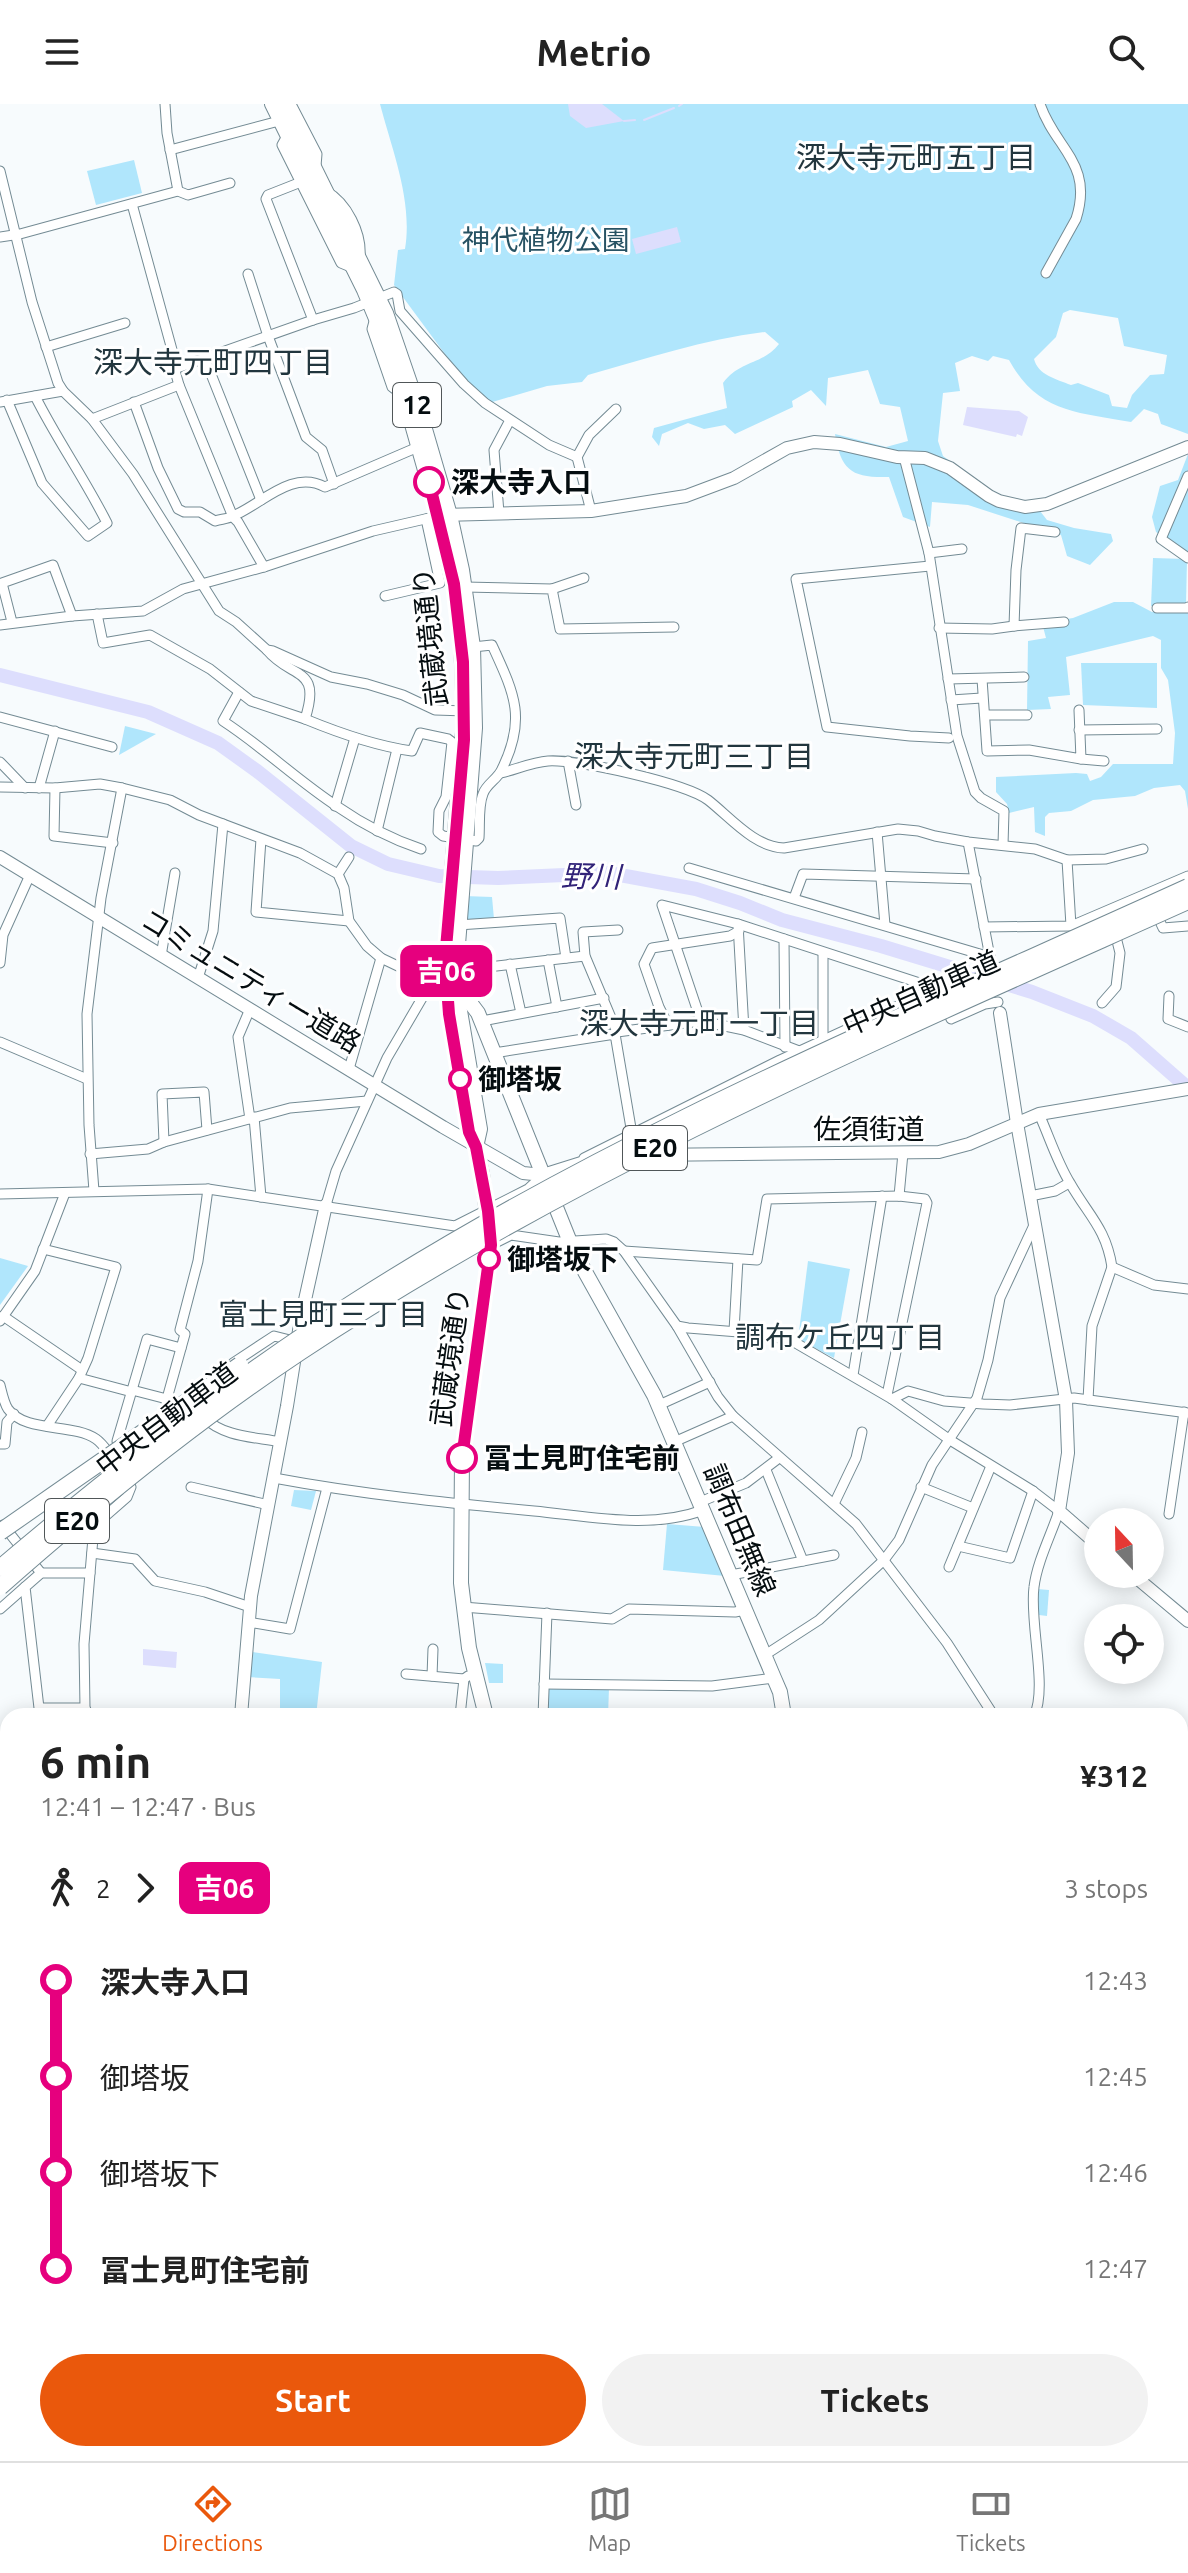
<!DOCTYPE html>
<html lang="en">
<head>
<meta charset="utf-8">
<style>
	body { margin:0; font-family:Ubuntu,"Noto Sans JP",sans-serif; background:#f2f2f2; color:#222; height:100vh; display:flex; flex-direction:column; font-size:30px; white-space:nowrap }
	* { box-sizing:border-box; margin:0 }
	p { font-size:26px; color:#767676 }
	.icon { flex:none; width:44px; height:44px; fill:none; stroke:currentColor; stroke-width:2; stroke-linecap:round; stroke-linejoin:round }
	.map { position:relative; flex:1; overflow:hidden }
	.panel { position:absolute; left:0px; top:1604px; width:1188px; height:754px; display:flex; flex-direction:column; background:#fff; border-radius:24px 24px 0 0; box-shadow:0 4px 20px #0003 }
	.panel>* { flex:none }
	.badge { padding:0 16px; border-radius:12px; font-size:28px; line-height:52px }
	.needle { width:52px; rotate:338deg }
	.fabs { position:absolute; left:1084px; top:1404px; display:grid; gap:16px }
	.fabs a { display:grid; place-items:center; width:80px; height:80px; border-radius:50%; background:#fff; box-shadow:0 4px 20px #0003; font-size:40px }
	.map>.badge { position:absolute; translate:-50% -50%; box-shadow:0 0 0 4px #fff }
	.legs { display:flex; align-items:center; gap:12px; height:88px; padding:0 40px; font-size:26px }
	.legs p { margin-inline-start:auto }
	.summary { display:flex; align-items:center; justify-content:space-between; height:136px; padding:0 40px }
	h1 { font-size:44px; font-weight:600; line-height:60px }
	.primary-button { display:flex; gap:16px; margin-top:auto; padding:16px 40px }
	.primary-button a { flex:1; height:92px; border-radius:48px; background:#ea580c; color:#fff; font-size:32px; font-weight:600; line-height:92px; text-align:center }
	.primary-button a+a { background:#f2f2f2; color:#222 }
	ul { padding:0 40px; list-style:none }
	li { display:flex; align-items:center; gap:28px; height:96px; font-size:30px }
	li i { display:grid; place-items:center; width:12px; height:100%; margin:0 10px; background:currentColor }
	li i::after { content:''; width:20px; height:20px; margin:-10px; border:6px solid; border-radius:50%; background:#fff }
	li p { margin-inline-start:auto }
	li:first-child i { background:linear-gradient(#0000 50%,currentColor 0) }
	li:last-child i { background:linear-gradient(currentColor 50%,#0000 0) }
	header { display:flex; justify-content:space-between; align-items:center; height:104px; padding:0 40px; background:#fff; font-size:36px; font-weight:600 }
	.tab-bar { display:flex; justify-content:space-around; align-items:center; height:112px; border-top:2px solid #e0e0e0; background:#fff; font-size:22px; color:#767676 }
	.tab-bar a { display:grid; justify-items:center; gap:4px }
	.tab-bar .active { color:#ea580c }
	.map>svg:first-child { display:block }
</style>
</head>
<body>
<header><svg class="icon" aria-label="menu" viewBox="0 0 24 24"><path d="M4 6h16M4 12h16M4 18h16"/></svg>Metrio<svg class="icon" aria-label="search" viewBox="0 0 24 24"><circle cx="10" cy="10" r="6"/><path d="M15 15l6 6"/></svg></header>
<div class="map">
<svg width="1188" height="2357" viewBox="0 0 1188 2357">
	<rect width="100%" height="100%" fill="#f7fbfd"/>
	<!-- green -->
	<g fill="#b0e6fc" fill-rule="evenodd">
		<path d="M380 0H1188V330L1161 320 1158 310 1144 305 1131 318C1077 308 1038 309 1009 256L993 252 988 257 972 252 955 259 960 287 943 289 938 337 943 352 1001 394 1033 398 1047 416 1074 424 1111 430 1113 437 1090 461 1067 452 1061 431 968 401 932 398 930 423 903 413 889 373C852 374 841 367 835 330L886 343 908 337 900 303 880 300 868 266 828 274 826 302 811 286 792 297 793 303 735 330 725 321 704 325 688 319 662 330 659 342 652 333 654 324 727 304 723 279C740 256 763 261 779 240L765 228C705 235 646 255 588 271L582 278 547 282 489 299 453 261 394 181 398 146 405 145C413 97 392 46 380 0ZM1070 206 1118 214 1124 242 1167 251 1164 270 1150 271 1132 291 1127 304 1112 302 1109 291 1078 279 1071 281C1056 275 1038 271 1034 255L1056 233 1063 209Z"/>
		<polygon points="134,56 142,89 96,101 87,67"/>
		<polygon points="1188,350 1188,449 1156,428 1152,413 1160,382 1178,376"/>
		<polygon points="1153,454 1187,455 1186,501 1151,502"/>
		<polygon points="1114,498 1133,498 1152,508 1188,507 1188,705 1185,687 1180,681 1154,684 1135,692 1093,696 1071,707 1049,709 1045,713 1045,732 1035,728 1034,703 1009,709 1007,700 996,688 996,673 1076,669 1087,670 1090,677 1101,673 1113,660 1173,660 1175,629 1168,576 1161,564 1161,536 1153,532 1066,553 1070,591 1048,593 1051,605 1027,606 1028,537 1046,534 1042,519 1073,514"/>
		<polygon points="1081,559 1157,559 1157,604 1083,601"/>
		<polygon points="125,622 156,630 119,651"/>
		<polygon points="464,792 492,793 494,815 461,818"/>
		<polygon points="0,1154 28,1162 0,1201"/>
		<polygon points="808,1157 850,1165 834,1254 798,1235"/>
		<polygon points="294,1386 316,1387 311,1406 291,1402"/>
		<polygon points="667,1420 705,1423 725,1472 663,1466"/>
		<polygon points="1037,1485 1049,1486 1047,1512 1039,1511"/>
		<polygon points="246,1547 322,1558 316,1612 280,1612 280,1575 247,1573"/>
		<polygon points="485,1559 503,1560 503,1579 489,1579"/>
		<polygon points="545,1582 609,1584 608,1612 544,1612"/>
		<polygon points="1180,1843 1183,1863 1188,1864 1188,1963 1180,1964"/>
	</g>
	<!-- water -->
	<g fill="#dddefd">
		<polygon points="568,0 602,0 624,17 586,24 570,12"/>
		<polygon points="677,123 681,138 636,150 632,135"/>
		<polygon points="967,303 1019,307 1028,313 1022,332 1017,330 1016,333 963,321"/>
		<polygon points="143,1545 177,1548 176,1564 143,1561"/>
	</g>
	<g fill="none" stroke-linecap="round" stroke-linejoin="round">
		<!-- stream -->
		<g stroke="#dddefd" stroke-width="2">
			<polyline points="679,2 682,0"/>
			<polyline points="644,16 674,4"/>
			<polyline points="624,17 635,16"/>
		</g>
		<!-- river -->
		<polyline stroke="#dddefd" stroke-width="14" points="0,571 148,608 218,639 257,667 351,742 388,760 439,772 498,774 609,769 696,785 740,799 782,816 881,842 1032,888 1093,912 1131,934 1188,984"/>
		<!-- street casing -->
		<g stroke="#748b94" stroke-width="11">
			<g id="street">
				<polyline points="165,0 167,29 178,87"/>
				<polyline points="291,0 317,50 316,62"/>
				<path d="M1040 0C1055 45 1094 59 1076 115L1046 169"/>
				<polyline points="287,32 282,41 341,159 353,164"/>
				<polyline points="170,46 279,17"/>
				<polyline points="0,67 32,198 58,279 63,287 92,315 133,370 219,507 236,518 267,546 273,547 331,573 367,580 403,591 435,606 466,607"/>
				<polyline points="301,78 268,91 266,95 313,216"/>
				<path d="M326 87C347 99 362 129 360 153"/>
				<polyline points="132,100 177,264 175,267 179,281 233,413 238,418 264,463"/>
				<polyline points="0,133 20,130 178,87 188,91 230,79"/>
				<polyline points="248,170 268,232 306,333 322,346 334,380"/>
				<polyline points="375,214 372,225 392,283 401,290"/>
				<polyline points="46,243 125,219"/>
				<polyline points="205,255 261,396"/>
				<polyline points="177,264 313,216 354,204 394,188 397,190 400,207 464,280 485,299 549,341 577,353"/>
				<path d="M7 296 42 379 88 432 107 419C85 375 57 336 35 292"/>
				<polyline points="0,298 63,287"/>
				<path d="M134 298 158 364 178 405 184 408H200L215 417C221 415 228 415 233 412 262 400 292 365 325 383L418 343"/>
				<polyline points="92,315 179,281"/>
				<polyline points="904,353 929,449 957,632 975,688 981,694 1004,707 1003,741"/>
				<polyline points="1188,372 1161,435 1188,454"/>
				<polyline points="591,407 577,353 589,331 616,305"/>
				<polyline points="499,409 494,346 510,316"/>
				<polyline points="1055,428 1021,424 1016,466 1014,522 1064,518"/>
				<polyline points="929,449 962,445"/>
				<polyline points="930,462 796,475 827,623 910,632 949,634"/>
				<polyline points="465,483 552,485 560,525 674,523"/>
				<polyline points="552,485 584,474"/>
				<polyline points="385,492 440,479 426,415"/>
				<polyline points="1157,504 1188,504 1188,503"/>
				<path d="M97 510 103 539 150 531 210 565 251 597 305 615C322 562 292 576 267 546"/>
				<polyline points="12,518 2,479 53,461 72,512"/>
				<polyline points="0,521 72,512 143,507 183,485 264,463 373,427 438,412"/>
				<polyline points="939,524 992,525 1014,522"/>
				<polyline points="948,575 1024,573"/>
				<polyline points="982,575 987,647 1029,646 1081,655 1079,606"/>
				<path d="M239 588 223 617C263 643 298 677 338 703 364 721 391 735 421 745"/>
				<polyline points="951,596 982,594"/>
				<polyline points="985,611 1027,611"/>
				<polyline points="0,613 112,643"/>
				<path d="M305 615C339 629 375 642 412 647L420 629 448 635 452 638 446 693 439 707 438 728 443 732 476 737 479 734C480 721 478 702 483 690 486 680 498 675 502 665 527 614 514 589 492 541L473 543"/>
				<polyline points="1079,626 1157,625"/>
				<polyline points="1081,655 1104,657"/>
				<polyline points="568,657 576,701"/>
				<polyline points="0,658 25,684"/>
				<path d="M501 669C517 665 533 658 548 657 577 655 685 679 708 696 730 713 754 743 784 744L898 725 918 727 935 732 968 738 1035 745 1067 756 1106 755 1143 745"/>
				<polyline points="0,683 55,684 100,680 122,684 170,696 199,711 300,749 338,770 344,784 349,817 367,842 381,854 404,865 451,877"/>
				<polyline points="39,684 55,627"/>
				<polyline points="55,684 54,732 113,739"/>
				<polyline points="335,702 355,634"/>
				<polyline points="377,727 397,645"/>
				<polyline points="877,728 885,821"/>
				<polyline points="261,735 256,808 349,817"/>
				<polyline points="968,738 994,874"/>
				<polyline points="1067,756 1071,822"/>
				<polyline points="689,764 990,853"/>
				<polyline points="338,770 349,753"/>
				<polyline points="794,794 803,770 976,775"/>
				<polyline points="1155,807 1163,824 1188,822"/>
				<polyline points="738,820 938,885"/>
				<polyline points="458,821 560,814 566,854"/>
				<polyline points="984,823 1071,822 1188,772"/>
				<polyline points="784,835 785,943"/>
				<polyline points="161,852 175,769"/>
				<polyline points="548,856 557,903"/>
				<polyline points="0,859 3,831 30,771"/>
				<polyline points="510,860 521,909"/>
				<polyline points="453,867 585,852"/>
				<polyline points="198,874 213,827 223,720"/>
				<polyline points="1169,892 1168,915 1188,923"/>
				<polyline points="1102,899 1116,883 1120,849 1115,829"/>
				<polyline points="946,902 951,915 985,900 998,898"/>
				<polyline points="250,905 238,933 250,1015"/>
				<polyline points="482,917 604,894"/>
				<polyline points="701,917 662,801 738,820 744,926"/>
				<polyline points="668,921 659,903 644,860 652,844 730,832 739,827"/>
				<polyline points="617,928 585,852 583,828 618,826"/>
				<polyline points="615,930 632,1030"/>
				<polyline points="823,936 823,849"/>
				<polyline points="0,938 87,975"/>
				<polyline points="494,949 615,930 617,928 701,917 744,926 799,947"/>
				<polyline points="349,965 381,854"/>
				<path d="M1039 1010C1049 1032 1057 1058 1070 1079 1088 1111 1106 1124 1112 1163L1154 1181 1188 1185"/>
				<polyline points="254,1013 261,1093"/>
				<polyline points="164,1038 162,990 204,988 207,1026"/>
				<polyline points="90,1050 148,1045 164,1038 290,1004 367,997"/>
				<polyline points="584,1054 780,956 937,884"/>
				<polyline points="94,1087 89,1021 87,910 101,794 122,684"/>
				<polyline points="0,1090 208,1085 455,1122 528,1085 543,1071"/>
				<polyline points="899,1092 903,1049"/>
				<polyline points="1030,1092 1055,1087 1069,1079"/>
				<polyline points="326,1101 336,1067 387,954 435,872"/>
				<polyline points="491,1141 511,1131 559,1138 606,1135 614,1138 624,1147 677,1222 718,1293 733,1312 856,1420 947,1539 994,1612"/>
				<polyline points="43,1145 116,1163 88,1254 79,1274 47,1322"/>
				<polyline points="624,1147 757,1156 767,1095 899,1092 925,1095 927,1099 887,1291"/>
				<polyline points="3,1212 82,1266"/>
				<polyline points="0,1217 35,1167 65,1089"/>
				<path d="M677 1222 688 1224 764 1230 794 1238 892 1295 950 1336 1033 1387 1059 1407C1051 1431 1037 1458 1034 1483 1029 1518 1048 1584 1034 1612"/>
				<polyline points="734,1227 738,1155"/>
				<polyline points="233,1259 274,1232 294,1237"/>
				<polyline points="853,1271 882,1092"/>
				<polyline points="79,1274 132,1288"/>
				<path d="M0 1281C2 1289 4 1299 8 1305 25 1329 73 1319 96 1335 102 1339 108 1348 113 1354"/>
				<polyline points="132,1286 163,1294 171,1300 168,1291 185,1230 180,1226 198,1157 208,1085"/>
				<polyline points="892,1295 908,1287 944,1297 983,1300 1010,1301 1074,1294 1188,1309"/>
				<polyline points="1088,1296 1092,1222 1112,1163"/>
				<polyline points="659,1301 710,1278"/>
				<path d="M205 1314C223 1333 256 1333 280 1338"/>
				<polyline points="117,1337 147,1235 181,1244"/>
				<polyline points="674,1338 733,1312"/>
				<polyline points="0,1340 5,1340 7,1318 14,1310"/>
				<polyline points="766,1366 803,1457"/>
				<path d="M274 1374C360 1390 447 1399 534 1407 588 1412 651 1426 703 1406"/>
				<polyline points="191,1383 269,1401"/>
				<polyline points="921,1383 973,1404"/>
				<polyline points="700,1398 746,1379 779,1354"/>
				<polyline points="834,1400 856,1354 862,1328"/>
				<polyline points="1169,1410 1184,1308"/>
				<polyline points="3,1421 41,1469"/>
				<polyline points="958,1442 1010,1454 1033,1387"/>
				<polyline points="92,1449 135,1455 155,1477 205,1488 250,1503"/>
				<polyline points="949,1463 991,1362"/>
				<polyline points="731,1471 834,1451"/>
				<polyline points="463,1503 612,1515 629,1505 735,1508 745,1506"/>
				<polyline points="0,1505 25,1483"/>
				<polyline points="248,1518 290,1525 327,1384"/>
				<polyline points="765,1551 819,1516 884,1456 899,1436 932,1361 977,1294 988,1256 1000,1194 1035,1119"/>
				<polyline points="406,1570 464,1575"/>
				<polyline points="432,1572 433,1545"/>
				<polyline points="544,1580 712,1582 774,1574"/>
				<polyline points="85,1604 39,1604 25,1483 41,1469 90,1469"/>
				<polyline points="89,1612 85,1604 84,1540 94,1422 127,1393 131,1383 126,1372"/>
				<polyline points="460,1612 464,1575 468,1572"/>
				<polyline points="543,1612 547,1509"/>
				<polyline points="0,1751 8,1750"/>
				<polyline points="0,1825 8,1823"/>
				<polyline points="1180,1828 1188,1826"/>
				<polyline points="1180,2133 1188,2133"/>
				<polyline points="1180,2176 1188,2249"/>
				<polyline points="239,2350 240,2357"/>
				<polyline points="1176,2350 1180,2357"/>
				<polyline points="37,2357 37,2350"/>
			</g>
		</g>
		<!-- secondary casing -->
		<g stroke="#748b94" stroke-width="14">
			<g id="secondary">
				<polyline points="442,411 591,407 686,392 734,374 787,344 814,338 840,340 897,353 925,354 950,364 989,392 999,397 1025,403 1047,400 1188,343"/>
				<polyline points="0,753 443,1023 523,1069 543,1071 594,1055"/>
				<polyline points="1000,909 1017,1019 1066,1296 1068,1349 1059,1407 1098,1441"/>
				<polyline points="645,1051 939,1048 969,1040 1039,1010 1188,985"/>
				<polyline points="1132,1470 1188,1517"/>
				<polyline points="241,1612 251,1492 287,1302 301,1214 326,1101"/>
				<polyline points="0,1931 8,2122"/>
				<polyline points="1180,2281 1188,2281"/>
				<polyline points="0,2283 8,2284"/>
				<polyline points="816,2350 816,2357"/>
				<polyline points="1035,2350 1036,2357"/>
			</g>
		</g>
		<!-- primary casing -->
		<g stroke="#748b94" stroke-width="16">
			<g id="primary">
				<polyline points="272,0 364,186 382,229 404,292 438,412 454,480 461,532 464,616 445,856 449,910 469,1028 476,1043 482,1070 491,1141 462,1354 461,1479 469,1544 486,1612"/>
				<polyline points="283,0 386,209 420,308 450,411 462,466 473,543 475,624 456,866 457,889 480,1025 476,1043"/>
				<polyline points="455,886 466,893 478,909 574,1148 654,1291 774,1574 780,1588 784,1612"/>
				<polyline points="544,2350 544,2357"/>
				<polyline points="555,2357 555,2350"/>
			</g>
		</g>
		<!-- highway casing -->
		<g stroke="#748b94" stroke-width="18">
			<g id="highway">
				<polyline points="0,1976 8,1977"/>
				<polyline points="1180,2005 1188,2005"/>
			</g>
		</g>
		<!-- street -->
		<use href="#street" stroke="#fff" stroke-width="9"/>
		<!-- secondary -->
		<use href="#secondary" stroke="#fff" stroke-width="12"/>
		<!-- primary -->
		<use href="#primary" stroke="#fff" stroke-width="14"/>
		<!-- highway -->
		<use href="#highway" stroke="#fff" stroke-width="16"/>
		<!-- highway-bridge casing -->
		<g stroke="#748b94" stroke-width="18" stroke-linecap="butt">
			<g id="highway-bridge">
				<polyline points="0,1428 240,1261"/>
				<path d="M0 1464C113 1368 229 1278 354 1198 616 1030 905 912 1188 783"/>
				<path d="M0 1483C95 1399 195 1318 300 1248 578 1064 885 933 1188 797"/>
				<polyline points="0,1952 8,1956"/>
			</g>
		</g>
		<!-- highway-bridge -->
		<use href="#highway-bridge" stroke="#fff" stroke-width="16"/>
	</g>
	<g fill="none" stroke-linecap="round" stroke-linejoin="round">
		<!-- line-1 casing -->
		<g stroke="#fff" stroke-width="18">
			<polyline id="line-1" points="429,378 454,480 463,558 464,636 445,856 449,910 469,1028 476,1043 488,1107 491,1141 462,1354"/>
		</g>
		<!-- line-1 -->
		<use href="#line-1" stroke="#e6007e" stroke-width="12"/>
	</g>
	<!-- markers -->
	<g fill="#fff" stroke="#e6007e" stroke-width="4">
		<circle cx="429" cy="378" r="14"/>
		<circle cx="460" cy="975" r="10"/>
		<circle cx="489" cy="1155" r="10"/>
		<circle cx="462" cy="1354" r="14"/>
	</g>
	<g text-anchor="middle" stroke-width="6" stroke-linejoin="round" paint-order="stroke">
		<!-- shield labels -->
		<g fill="#fff" stroke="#505658" stroke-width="2">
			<rect x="393" y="279" width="48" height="44" rx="6"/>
			<rect x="623" y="1022" width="64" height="44" rx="6"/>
			<rect x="45" y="1395" width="64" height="44" rx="6"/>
		</g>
		<g font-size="26" font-weight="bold" fill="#050d10">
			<text x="417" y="310">12</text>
			<text x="655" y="1053">E20</text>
			<text x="77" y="1426">E20</text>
		</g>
		<!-- park labels -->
		<g font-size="28" fill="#275263" stroke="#fff">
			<text x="546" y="146">神代植物公園</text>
		</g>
		<!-- stop labels -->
		<g font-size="28" font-weight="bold" fill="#050d10" stroke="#fff" text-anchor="start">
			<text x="451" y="388">深大寺入口</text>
			<text x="478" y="985">御塔坂</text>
			<text x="507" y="1165">御塔坂下</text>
			<text x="484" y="1364">冨士見町住宅前</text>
		</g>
		<!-- street labels -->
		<g font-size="28" fill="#050d10" stroke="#fff">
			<text transform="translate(430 533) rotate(-96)" y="10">武蔵境通り</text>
			<text transform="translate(251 877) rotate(31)" y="10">コミュニティー道路</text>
			<text transform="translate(921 889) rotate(-24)" y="10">中央自動車道</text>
			<text x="869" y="1035">佐須街道</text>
			<text transform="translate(450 1253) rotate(-82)" y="10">武蔵境通り</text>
			<text transform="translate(166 1315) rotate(-37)" y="10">中央自動車道</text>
			<text transform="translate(740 1426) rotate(67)" y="10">調布田無線</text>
		</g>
		<!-- neighbourhood labels -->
		<g font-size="30" fill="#22363e" stroke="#fff">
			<text x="916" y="64">深大寺元町五丁目</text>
			<text x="213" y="269">深大寺元町四丁目</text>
			<text x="694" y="663">深大寺元町三丁目</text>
			<text x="699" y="930">深大寺元町一丁目</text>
			<text x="323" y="1221">富士見町三丁目</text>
			<text x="840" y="1244">調布ケ丘四丁目</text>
		</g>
		<!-- water labels -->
		<g font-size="30" font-style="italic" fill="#322378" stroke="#fff">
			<text transform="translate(591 773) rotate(1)" y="10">野川</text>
		</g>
	</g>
</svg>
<div class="fabs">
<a><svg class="needle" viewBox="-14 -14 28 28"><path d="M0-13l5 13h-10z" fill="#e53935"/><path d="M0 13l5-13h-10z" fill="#767676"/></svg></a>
<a><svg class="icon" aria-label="locate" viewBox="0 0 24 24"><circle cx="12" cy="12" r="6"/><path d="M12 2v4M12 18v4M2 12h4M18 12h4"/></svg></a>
</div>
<b class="badge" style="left:446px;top:867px;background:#e6007e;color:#fff">吉06</b>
<section class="panel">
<div class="summary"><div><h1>6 min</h1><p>12:41 – 12:47 · Bus</p></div><b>¥312</b></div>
<div class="legs"><svg class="icon" aria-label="walk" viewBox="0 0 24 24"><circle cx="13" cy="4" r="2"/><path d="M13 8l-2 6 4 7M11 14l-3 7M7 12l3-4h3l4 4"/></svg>2<svg class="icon" aria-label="forward" viewBox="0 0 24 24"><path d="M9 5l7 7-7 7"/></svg><b class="badge" style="background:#e6007e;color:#fff">吉06</b><p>3 stops</p></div>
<ul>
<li><i style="color:#e6007e"></i><b>深大寺入口</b><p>12:43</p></li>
<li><i style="color:#e6007e"></i><span>御塔坂</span><p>12:45</p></li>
<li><i style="color:#e6007e"></i><span>御塔坂下</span><p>12:46</p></li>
<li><i style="color:#e6007e"></i><b>冨士見町住宅前</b><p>12:47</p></li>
</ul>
<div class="primary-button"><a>Start</a><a>Tickets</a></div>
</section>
</div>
<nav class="tab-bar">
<a class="active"><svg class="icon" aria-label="directions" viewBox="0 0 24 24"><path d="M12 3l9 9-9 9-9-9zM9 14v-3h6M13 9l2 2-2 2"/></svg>Directions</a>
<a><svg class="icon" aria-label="map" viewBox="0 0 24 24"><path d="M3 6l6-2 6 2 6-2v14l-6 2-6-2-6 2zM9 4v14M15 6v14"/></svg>Map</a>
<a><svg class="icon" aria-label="tickets" viewBox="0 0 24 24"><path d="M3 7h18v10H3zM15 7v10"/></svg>Tickets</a>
</nav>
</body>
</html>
